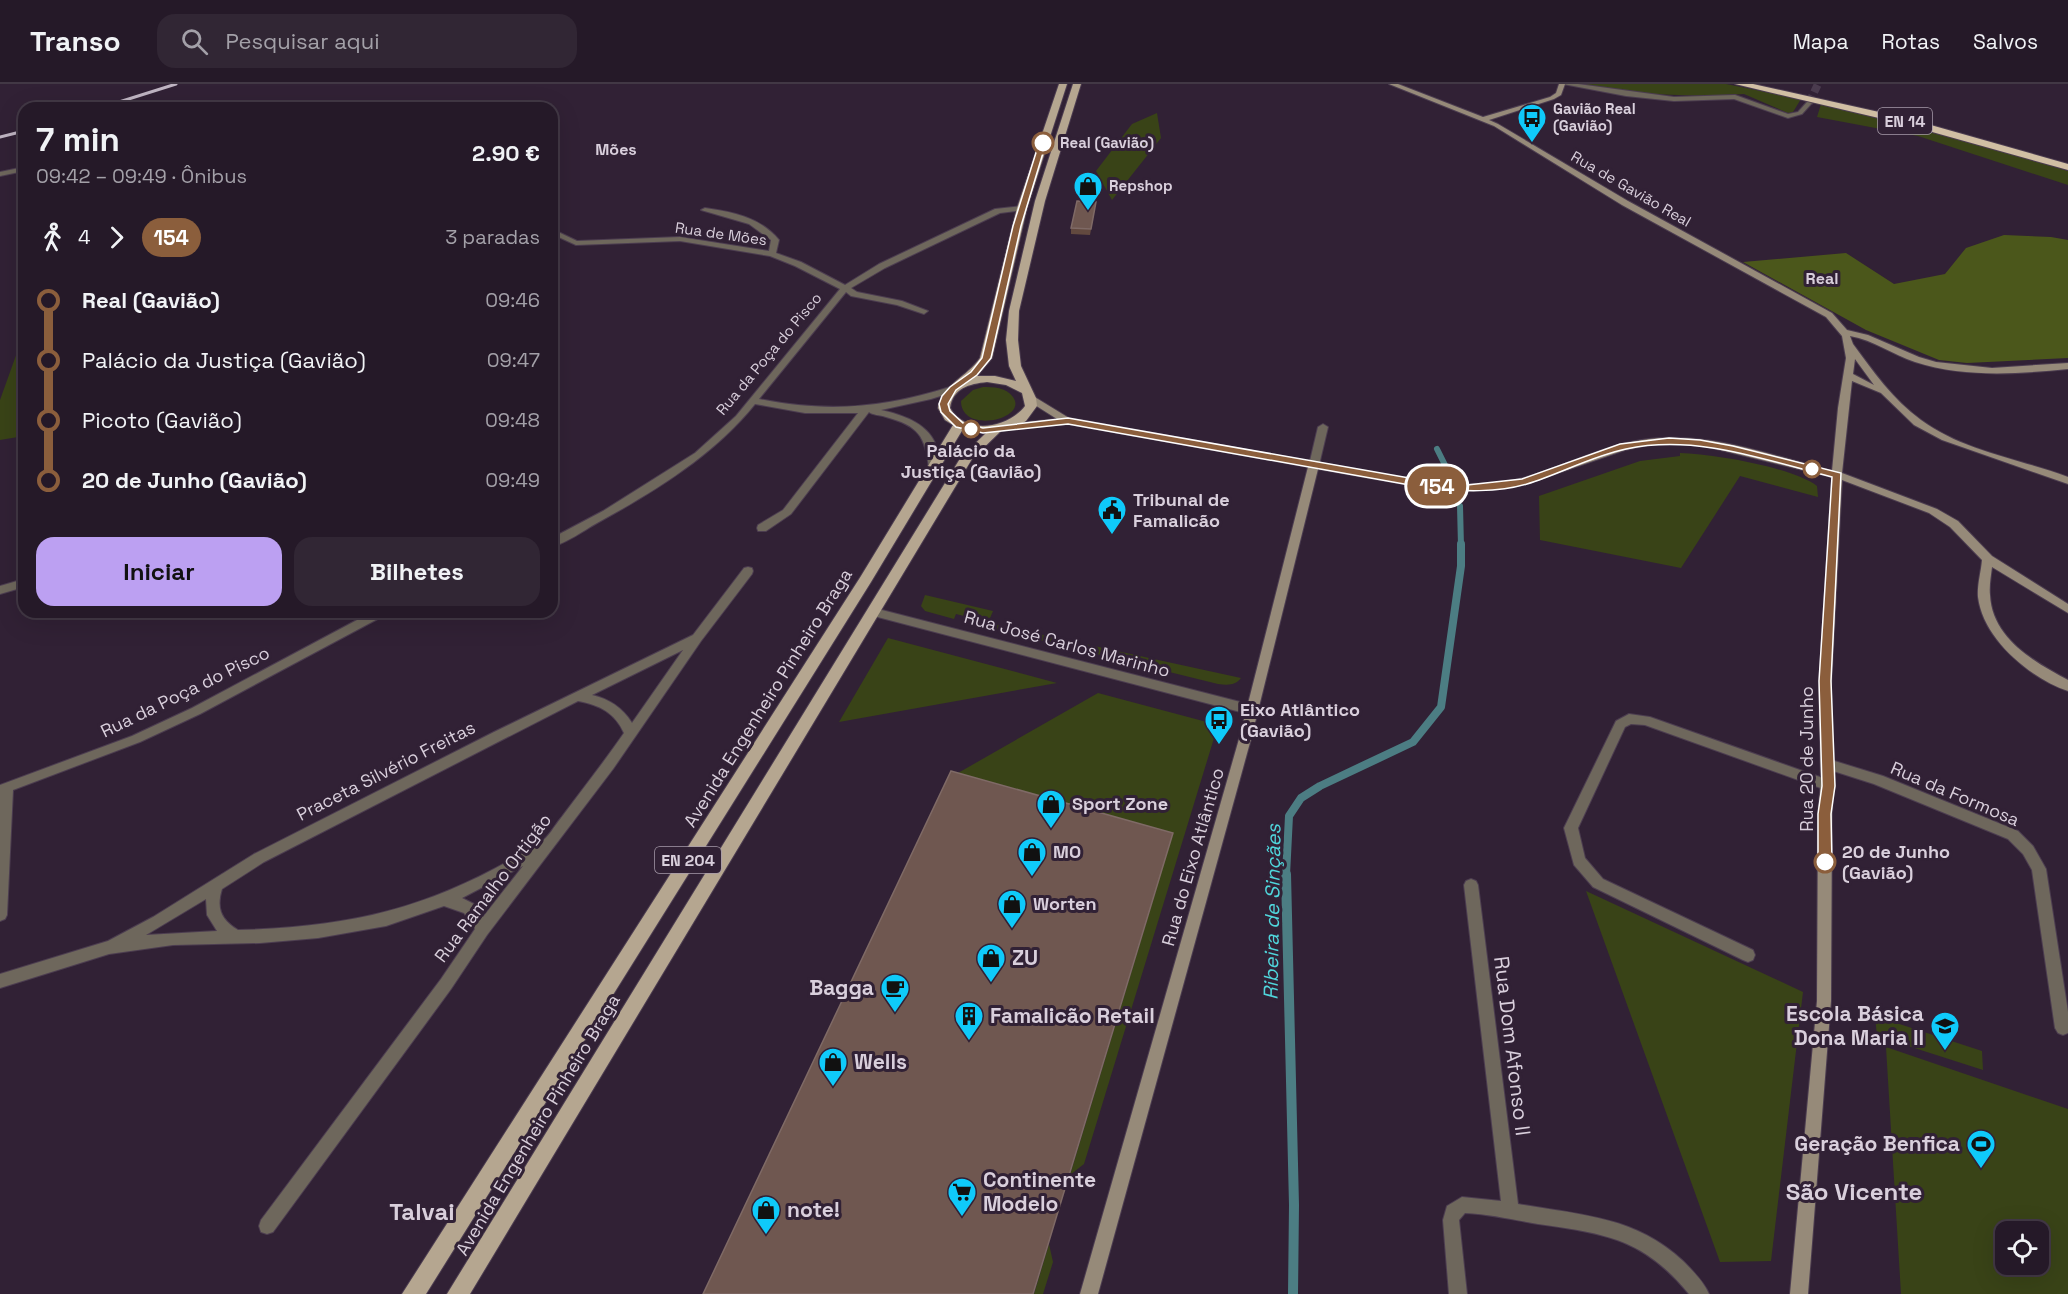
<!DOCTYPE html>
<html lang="pt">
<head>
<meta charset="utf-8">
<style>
	body { margin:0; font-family:"Space Grotesk",sans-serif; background:#312634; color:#f1f3f6; height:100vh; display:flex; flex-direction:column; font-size:22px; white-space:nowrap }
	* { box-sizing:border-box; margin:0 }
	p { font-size:20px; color:#a3a0a8 }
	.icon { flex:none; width:33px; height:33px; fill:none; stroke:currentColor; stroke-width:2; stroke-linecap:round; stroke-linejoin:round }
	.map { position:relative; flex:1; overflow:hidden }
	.details { position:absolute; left:18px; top:18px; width:540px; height:516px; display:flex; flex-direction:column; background:#251928; border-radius:18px; box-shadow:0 6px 24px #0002,0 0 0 2px #423845 }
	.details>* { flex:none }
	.badge { padding:0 12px; border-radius:20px; font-size:21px; line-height:39px }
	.controls { position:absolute; left:1995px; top:1137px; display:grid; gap:12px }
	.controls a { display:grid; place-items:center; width:54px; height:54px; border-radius:12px; background:#251928; box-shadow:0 6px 24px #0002,0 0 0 2px #423845; font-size:30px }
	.map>.badge { position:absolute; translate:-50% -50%; box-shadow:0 0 0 3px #fff }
	.legs { display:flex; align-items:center; gap:9px; height:66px; padding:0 18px; font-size:20px }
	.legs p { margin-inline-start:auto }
	.headline { display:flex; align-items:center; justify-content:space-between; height:102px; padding:0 18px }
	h1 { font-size:33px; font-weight:700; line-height:45px }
	.cta { display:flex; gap:12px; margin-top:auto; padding:12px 18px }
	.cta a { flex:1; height:69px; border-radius:18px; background:#bca0f2; color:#111; font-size:24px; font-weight:700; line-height:69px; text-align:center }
	.cta a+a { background:#312634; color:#f1f3f6 }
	ul { padding:0 18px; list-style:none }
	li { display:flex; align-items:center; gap:21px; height:60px; font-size:22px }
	li i { display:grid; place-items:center; width:9px; height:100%; margin:0 8px; background:currentColor }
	li i::after { content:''; width:15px; height:15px; margin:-8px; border:4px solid; border-radius:50%; background:#251928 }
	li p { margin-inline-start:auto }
	li:first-child i { background:linear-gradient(#0000 50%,currentColor 0) }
	li:last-child i { background:linear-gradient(currentColor 50%,#0000 0) }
	header { display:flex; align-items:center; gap:36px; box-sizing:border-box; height:84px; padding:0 30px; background:#251928; border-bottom:2px solid #423845 }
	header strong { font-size:28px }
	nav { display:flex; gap:33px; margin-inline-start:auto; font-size:21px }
	.search { width:420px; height:54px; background:#312634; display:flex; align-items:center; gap:15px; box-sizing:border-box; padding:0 21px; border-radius:18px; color:#a3a0a8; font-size:22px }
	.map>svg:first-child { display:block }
</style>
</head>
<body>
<header>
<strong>Transo</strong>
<div class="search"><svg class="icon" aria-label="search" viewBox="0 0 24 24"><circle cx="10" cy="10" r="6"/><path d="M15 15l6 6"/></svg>Pesquisar aqui</div>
<nav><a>Mapa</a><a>Rotas</a><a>Salvos</a></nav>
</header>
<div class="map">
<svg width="2068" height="1210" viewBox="0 0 2068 1210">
	<rect width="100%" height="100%" fill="#312135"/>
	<!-- green -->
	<g fill="#394317" fill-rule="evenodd">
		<polygon points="1580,0 1726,0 1801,15 1793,28 1788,29 1744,10 1705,12 1652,10"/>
		<polygon points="1821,20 1951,52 2068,87 2068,101 1918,52 1817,33"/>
		<polygon points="1157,29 1161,54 1112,116 1096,87 1132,40"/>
		<polygon points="24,262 24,352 0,356 0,316 19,263"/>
		<path d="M983 303C993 303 1006 303 1013 313 1029 335 961 351 961 317L973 306Z"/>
		<path d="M1680 369C1713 370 1792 383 1817 402L1818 413 1740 392 1681 484 1540 456 1539 412 1640 377 1680 372Z"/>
		<path d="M925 511 993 527 988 539 1241 594C1235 602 1227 601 1218 600L978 541 980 536 956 530 954 535 925 527 921 522Z"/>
		<polygon points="888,554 1057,599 839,638"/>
		<polygon points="1098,609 1218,641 1084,1080 1070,1091 1157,803 951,693"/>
		<polygon points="1586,807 1803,908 1771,1177 1720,1178"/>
		<polygon points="1875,932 1982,967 1983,986 1877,952"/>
		<path d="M1886 963 2068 1025V1210H1901ZM2006 1148H2038V1180H2006Z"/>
		<polygon points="1049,1160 1053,1178 1043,1210 1034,1210"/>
	</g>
	<!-- forest -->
	<polygon fill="#4b571b" points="2004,151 2051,153 2068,156 2068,274 1967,279 1939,276 1866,246 1743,178 1846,169 1894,200 1945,190 1966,164"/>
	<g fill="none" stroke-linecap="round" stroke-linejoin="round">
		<!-- stream-far2 -->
		<g stroke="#4c7d83" stroke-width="6">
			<polyline points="1437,365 1447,385 1454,391"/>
			<polyline points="1460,422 1461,462"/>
		</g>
		<!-- stream-far1 -->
		<polyline stroke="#4c7d83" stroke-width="8" points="1286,791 1289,732 1301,714 1320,702 1413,658 1441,623 1461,482 1461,460"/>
		<!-- stream -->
		<polyline stroke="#4c7d83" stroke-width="10" points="1286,790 1294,1121 1293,1210"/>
		<!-- street-tunnel -->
		<polyline stroke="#4a3b4e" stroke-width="8" stroke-dasharray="8 4" stroke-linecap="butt" points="1809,19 1818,0"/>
		<!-- street casing -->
		<g stroke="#4c3d50" stroke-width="2">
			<g id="street">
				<polygon points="1563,0 1578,0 1674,13 1735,11 1788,30 1798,28 1807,18 1812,19 1802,30 1788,34 1734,15 1674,17 1626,12"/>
				<polygon points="24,83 24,87 0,92 0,88"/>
				<path d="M1022 122 1026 124 1025 126 1000 129 885 184 851 204 857 208 902 217 928 227 924 230 897 221 851 212 846 208 759 315C827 329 884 324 950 303H956V307L931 315 881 326C903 331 931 340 937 365 938 371 938 378 939 384L938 386H930L929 384C925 352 919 342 886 333 880 331 872 331 869 328L791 430 766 447H758L757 444 758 441 783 426 858 329H805L755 320C714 371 654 408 597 439 583 447 568 458 552 463V454L603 427 695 369 736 332 840 205 795 182 770 172 680 157 576 161 552 150V145L577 157 680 153 769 167 771 156 749 140 701 126 705 124C733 128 760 133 779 156L776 169 801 178 845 201 879 180 995 125Z"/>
				<polygon points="1323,340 1328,343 1319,381 1314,384 1309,381 1318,343"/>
				<path d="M748 483 752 484 753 487 752 490 701 557 613 685 487 851 451 905 273 1148 267 1150 261 1148 259 1142 261 1136 441 895 475 845 464 829 444 822 386 842 318 854 260 859 173 861 109 870 0 904V890L108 857 153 833 254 770 494 648 693 551 744 484ZM683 566 632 639C622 623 609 615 592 611ZM578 617C600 621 615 629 624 649 604 678 582 706 561 734 555 741 548 754 541 758 438 822 358 843 238 846 221 836 216 824 222 805L264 778ZM523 782 483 833 474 820 462 814ZM206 815 207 831 217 847 146 851Z"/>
				<polygon points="24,495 24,503 0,510 0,502"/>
				<polygon points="874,524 1252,621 1256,623 1258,626 1256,629 1252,631 870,531 868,528 870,525"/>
				<polygon points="372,528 387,528 385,531 200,630 140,658 13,706 7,831 5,835 0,837 0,701 132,652 192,624"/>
				<polygon points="1629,630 1650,633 1834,698 1835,702 1834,706 1829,707 1645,641 1631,640 1625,643 1578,744 1585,774 1603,795 1753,866 1755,871 1753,876 1748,878 1743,876 1593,803 1574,781 1564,744 1616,637"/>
				<polygon points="1828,675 1883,692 2018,747 2033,762 2046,785 2068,928 2068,949 2063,951 2058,949 2055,944 2032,786 2023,770 2008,755 1874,700 1824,684 1822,680 1824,676"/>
				<path d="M1471 795 1476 797 1478 801 1518 1120C1580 1131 1635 1132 1683 1177 1692 1186 1704 1198 1709 1210H1689C1643 1154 1606 1150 1538 1140 1514 1136 1490 1130 1465 1129L1459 1136 1467 1210H1449L1443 1136 1447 1122 1462 1113 1501 1117 1464 801 1466 797Z"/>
			</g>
		</g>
		<!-- secondary casing -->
		<g stroke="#4c3d50" stroke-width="2">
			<path id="secondary" d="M1389 0H1398L1483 33 1550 13 1556 9 1559 0H1565L1561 11 1554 15 1489 36 1498 40 1628 117 1832 229 1847 246 1868 251 1919 273 1936 278 1992 284 2068 279V285C2017 290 1965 294 1915 278 1893 271 1874 256 1850 252L1853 260C1873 287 1893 316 1921 336 1963 367 2020 375 2068 393V400L1942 356 1914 341 1881 309 1852 297 1842 389 1937 425 1958 437 1992 472 2068 520V529L1992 483C1991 492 1989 502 1990 511 1992 554 2034 578 2068 596V607C2030 594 1983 555 1978 513 1977 501 1981 488 1982 476L1950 443 1929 429 1842 396 1831 603 1833 698 1832 730 1831 917 1808 1210H1790L1817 917 1818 730 1821 698 1819 603 1832 393 1700 361 1669 360 1648 361 1625 366 1523 401 1467 407 1432 405 1318 385 1251 655 1098 1210H1080L1239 655 1308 383 1068 340 1006 345V341L1009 340 1057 335 1027 316V312H1033L1069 334 1432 399C1460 400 1495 402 1523 394 1565 383 1604 360 1649 355 1711 348 1773 372 1832 387L1838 324 1846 274 1842 252 1826 233 1622 121 1494 42ZM1855 275 1874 301 1853 290Z"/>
		</g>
		<!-- primary casing -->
		<g stroke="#4c3d50" stroke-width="2">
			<path id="primary" d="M1059 0H1067L1027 124 992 274 977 292H995L1016 297 1009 282 1006 256 1009 227 1035 117 1073 0H1081L1045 117 1019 227 1018 256 1021 282 1036 314 1037 322 1026 337 1012 345 1001 347 972 375 470 1210H447L961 373 986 349 963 345 871 498 426 1210H402L861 492 953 341 945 336 938 324C942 301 967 293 980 274L1017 124ZM987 298 1006 301 1022 309 1025 322C1008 344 966 352 950 324 953 304 969 300 987 298Z"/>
		</g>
		<!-- highway casing -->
		<g stroke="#4c3d50" stroke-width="2">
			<polygon id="highway" points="1735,0 1753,0 1906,34 2068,80 2068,86 1900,39"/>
		</g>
		<!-- street -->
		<use href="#street" fill="#6e675c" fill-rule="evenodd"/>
		<!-- secondary -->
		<use href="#secondary" fill="#968a79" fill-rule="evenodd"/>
		<!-- primary -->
		<use href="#primary" fill="#b5a690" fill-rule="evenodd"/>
		<!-- highway -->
		<use href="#highway" fill="#d1bfa4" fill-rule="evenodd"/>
		<!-- rail -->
		<g stroke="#bfb4c2" stroke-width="3">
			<polyline points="100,24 176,0"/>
			<polyline points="0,53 24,47"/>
		</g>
	</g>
	<!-- wall -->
	<polygon fill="#62493f" points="1096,118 1090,151 1071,150 1071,144"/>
	<!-- building -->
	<g fill="#6f5750" stroke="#7f6a66" stroke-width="1.5">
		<polygon points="1077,117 1096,118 1091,145 1071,144"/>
		<polygon points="951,687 1173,749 1033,1210 703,1210"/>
	</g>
	<!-- line-1 -->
	<path fill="#8b5e3c" stroke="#fff" stroke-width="1.5" d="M1043 57 1046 59 1021 142 991 274 977 291 956 306 948 320 950 327 963 339 983 344 1068 334 1432 398 1467 401 1522 395 1620 360 1669 354 1700 356 1733 362 1841 389 1831 597 1835 702 1831 730 1832 778 1830 782 1825 784 1818 778V730L1822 702 1819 597 1832 393C1765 376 1696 350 1626 365 1592 372 1560 390 1527 400 1497 409 1462 407 1432 405L1068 340 983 349 956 343 941 328 939 320 942 312 950 303 971 288 982 274 1013 142 1039 59Z"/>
	<!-- icons -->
	<defs>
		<g id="bus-pin" transform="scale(1.5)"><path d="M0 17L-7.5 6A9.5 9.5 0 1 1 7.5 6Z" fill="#0fcafa" stroke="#312135"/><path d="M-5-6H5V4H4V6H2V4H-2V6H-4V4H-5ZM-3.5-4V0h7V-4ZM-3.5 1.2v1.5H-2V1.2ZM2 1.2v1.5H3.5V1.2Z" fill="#111"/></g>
		<g id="shop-pin" transform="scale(1.5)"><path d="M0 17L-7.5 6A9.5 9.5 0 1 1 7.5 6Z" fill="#0fcafa" stroke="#312135"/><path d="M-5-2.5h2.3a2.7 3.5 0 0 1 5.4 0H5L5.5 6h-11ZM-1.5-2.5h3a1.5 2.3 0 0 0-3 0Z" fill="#111"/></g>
		<g id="civic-pin" transform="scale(1.5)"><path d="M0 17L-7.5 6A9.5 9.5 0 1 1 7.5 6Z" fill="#0fcafa" stroke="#312135"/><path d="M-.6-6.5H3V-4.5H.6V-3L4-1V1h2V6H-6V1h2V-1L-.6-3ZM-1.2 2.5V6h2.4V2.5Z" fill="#111"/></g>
		<g id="cafe-pin" transform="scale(1.5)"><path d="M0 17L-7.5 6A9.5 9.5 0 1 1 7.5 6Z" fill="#0fcafa" stroke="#312135"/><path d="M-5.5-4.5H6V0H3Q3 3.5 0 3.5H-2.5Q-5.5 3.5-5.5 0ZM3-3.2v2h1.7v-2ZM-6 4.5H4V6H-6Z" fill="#111"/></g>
		<g id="building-pin" transform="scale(1.5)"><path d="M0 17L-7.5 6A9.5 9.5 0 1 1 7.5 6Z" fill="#0fcafa" stroke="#312135"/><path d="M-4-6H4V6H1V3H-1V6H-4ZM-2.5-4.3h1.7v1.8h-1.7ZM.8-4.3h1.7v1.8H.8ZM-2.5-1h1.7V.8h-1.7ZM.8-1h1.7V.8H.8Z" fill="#111"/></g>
		<g id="school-pin" transform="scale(1.5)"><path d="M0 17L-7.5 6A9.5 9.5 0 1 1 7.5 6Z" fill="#0fcafa" stroke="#312135"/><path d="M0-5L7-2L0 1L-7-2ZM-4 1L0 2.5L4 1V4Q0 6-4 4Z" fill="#111"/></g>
		<g id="stadium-pin" transform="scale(1.5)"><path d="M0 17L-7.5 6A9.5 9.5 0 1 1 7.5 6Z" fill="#0fcafa" stroke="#312135"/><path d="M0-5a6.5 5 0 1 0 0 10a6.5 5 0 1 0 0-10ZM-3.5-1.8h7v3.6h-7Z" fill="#111"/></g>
		<g id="supermarket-pin" transform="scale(1.5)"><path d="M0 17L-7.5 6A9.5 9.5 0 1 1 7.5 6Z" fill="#0fcafa" stroke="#312135"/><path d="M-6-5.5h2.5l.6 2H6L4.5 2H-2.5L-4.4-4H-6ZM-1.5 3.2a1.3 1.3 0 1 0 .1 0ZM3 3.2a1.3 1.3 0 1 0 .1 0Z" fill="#111"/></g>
	</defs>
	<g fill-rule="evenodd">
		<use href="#bus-pin" x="1532" y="34"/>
		<use href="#shop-pin" x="1088" y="102"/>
		<use href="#civic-pin" x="1112" y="426"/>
		<use href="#bus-pin" x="1219" y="636"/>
		<use href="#shop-pin" x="1051" y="720"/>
		<use href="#shop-pin" x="1032" y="768"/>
		<use href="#shop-pin" x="1012" y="820"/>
		<use href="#shop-pin" x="991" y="874"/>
		<use href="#cafe-pin" x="895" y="904"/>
		<use href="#building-pin" x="969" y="932"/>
		<use href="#school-pin" x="1945" y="942"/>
		<use href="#shop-pin" x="833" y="978"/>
		<use href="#stadium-pin" x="1981" y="1060"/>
		<use href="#supermarket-pin" x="962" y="1108"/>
		<use href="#shop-pin" x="766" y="1126"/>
	</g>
	<!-- markers -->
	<g fill="#fff" stroke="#8b5e3c" stroke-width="3">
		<circle cx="1043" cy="59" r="10"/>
		<circle cx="971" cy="345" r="8"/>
		<circle cx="1812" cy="385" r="8"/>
		<circle cx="1825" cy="778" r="10"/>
	</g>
	<g text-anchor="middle" stroke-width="6" stroke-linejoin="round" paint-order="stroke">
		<!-- far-poi labels -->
		<g font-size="15" font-weight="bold" fill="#d9cfdc" stroke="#312135" text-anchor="start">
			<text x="1553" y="30">Gavião Real<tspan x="1553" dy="17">(Gavião)</tspan></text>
			<text x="1109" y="107">Repshop</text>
		</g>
		<!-- far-stop labels -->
		<g font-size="15" font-weight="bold" fill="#d9cfdc" stroke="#312135" text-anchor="start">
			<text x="1060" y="64">Real (Gavião)</text>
		</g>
		<!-- far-street labels -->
		<g font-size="15" fill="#d9cfdc" stroke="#312135">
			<text transform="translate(1631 105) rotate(30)" y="5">Rua de Gavião Real</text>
			<text transform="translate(721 150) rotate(8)" y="5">Rua de Mões</text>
			<text transform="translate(769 270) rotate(-50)" y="5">Rua da Poça do Pisco</text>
		</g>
		<!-- shield labels -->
		<g fill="#312135" stroke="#a79baa" stroke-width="1.5">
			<rect x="1878" y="24" width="54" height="26" rx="4.5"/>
			<rect x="655" y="763" width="66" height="26" rx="4.5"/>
		</g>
		<g font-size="16" font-weight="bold" fill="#d9cfdc">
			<text x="1905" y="43">EN 14</text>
			<text x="688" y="782">EN 204</text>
		</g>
		<!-- far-neighbourhood labels -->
		<g font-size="16" font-weight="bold" fill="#d9cfdc" stroke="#312135">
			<text x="616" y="71">Mões</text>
			<text x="1822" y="200">Real</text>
		</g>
		<!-- stop labels -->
		<g font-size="18" font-weight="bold" fill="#d9cfdc" stroke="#312135">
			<text x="971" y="373">Palácio da<tspan x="971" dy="21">Justiça (Gavião)</tspan></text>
			<text x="1842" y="774" text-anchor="start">20 de Junho<tspan x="1842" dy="21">(Gavião)</tspan></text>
		</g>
		<!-- poi labels -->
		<g font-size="18" font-weight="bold" fill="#d9cfdc" stroke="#312135" text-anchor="start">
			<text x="1133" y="422">Tribunal de<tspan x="1133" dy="21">Famalicão</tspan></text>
			<text x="1240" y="632">Eixo Atlântico<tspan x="1240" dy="21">(Gavião)</tspan></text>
			<text x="1072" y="726">Sport Zone</text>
			<text x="1053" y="774">MO</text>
			<text x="1033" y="826">Worten</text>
		</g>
		<!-- street labels -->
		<g font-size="18" fill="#d9cfdc" stroke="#312135">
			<text transform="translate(1067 560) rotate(15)" y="6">Rua José Carlos Marinho</text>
			<text transform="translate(185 608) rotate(-26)" y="6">Rua da Poça do Pisco</text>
			<text transform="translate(768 614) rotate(-58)" y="6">Avenida Engenheiro Pinheiro Braga</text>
			<text transform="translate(1807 675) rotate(-90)" y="6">Rua 20 de Junho</text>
			<text transform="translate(386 687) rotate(-27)" y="6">Praceta Silvério Freitas</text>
			<text transform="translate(1955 710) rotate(23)" y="6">Rua da Formosa</text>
			<text transform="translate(1193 773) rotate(-74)" y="6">Rua do Eixo Atlântico</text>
			<text transform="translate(493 804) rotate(-53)" y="6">Rua Ramalho Ortigão</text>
			<text transform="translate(538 1041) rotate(-59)" y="6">Avenida Engenheiro Pinheiro Braga</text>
		</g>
		<!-- water labels -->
		<g font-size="20" font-style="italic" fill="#50d6dc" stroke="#312135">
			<text transform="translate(1272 828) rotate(-89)" y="7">Ribeira de Sinçães</text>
		</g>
		<!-- near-poi labels -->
		<g font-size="21" font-weight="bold" fill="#d9cfdc" stroke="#312135" text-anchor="start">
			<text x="1012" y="881">ZU</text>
			<text x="874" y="911" text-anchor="end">Bagga</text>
			<text x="1924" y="937" text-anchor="end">Escola Básica<tspan x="1924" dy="24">Dona Maria II</tspan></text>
			<text x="990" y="939">Famalicão Retail</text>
			<text x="854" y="985">Wells</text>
			<text x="1960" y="1067" text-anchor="end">Geração Benfica</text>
			<text x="983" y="1103">Continente<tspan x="983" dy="24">Modelo</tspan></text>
			<text x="787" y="1133">note!</text>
		</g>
		<!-- near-street labels -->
		<g font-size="21" fill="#d9cfdc" stroke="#312135">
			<text transform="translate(1512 962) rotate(83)" y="7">Rua Dom Afonso II</text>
		</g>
		<!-- near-neighbourhood labels -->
		<g font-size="24" font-weight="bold" fill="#d9cfdc" stroke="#312135">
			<text x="1854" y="1116">São Vicente</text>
			<text x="422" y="1136">Talvai</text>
		</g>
	</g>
</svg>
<div class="controls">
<a><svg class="icon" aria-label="locate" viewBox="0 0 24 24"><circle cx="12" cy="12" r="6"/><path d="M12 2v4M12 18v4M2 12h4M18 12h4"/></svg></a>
</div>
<b class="badge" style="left:1437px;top:402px;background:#8b5e3c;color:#fff">154</b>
<section class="details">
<div class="headline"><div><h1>7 min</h1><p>09:42 – 09:49 · Ônibus</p></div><b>2.90 €</b></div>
<div class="legs"><svg class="icon" aria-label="walk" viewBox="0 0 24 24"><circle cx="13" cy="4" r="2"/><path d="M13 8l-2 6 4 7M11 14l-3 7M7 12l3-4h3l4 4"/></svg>4<svg class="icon" aria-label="forward" viewBox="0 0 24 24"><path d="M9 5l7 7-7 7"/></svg><b class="badge" style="background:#8b5e3c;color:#fff">154</b><p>3 paradas</p></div>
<ul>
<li><i style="color:#8b5e3c"></i><b>Real (Gavião)</b><p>09:46</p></li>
<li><i style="color:#8b5e3c"></i><span>Palácio da Justiça (Gavião)</span><p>09:47</p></li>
<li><i style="color:#8b5e3c"></i><span>Picoto (Gavião)</span><p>09:48</p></li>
<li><i style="color:#8b5e3c"></i><b>20 de Junho (Gavião)</b><p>09:49</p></li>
</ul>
<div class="cta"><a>Iniciar</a><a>Bilhetes</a></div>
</section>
</div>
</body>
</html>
